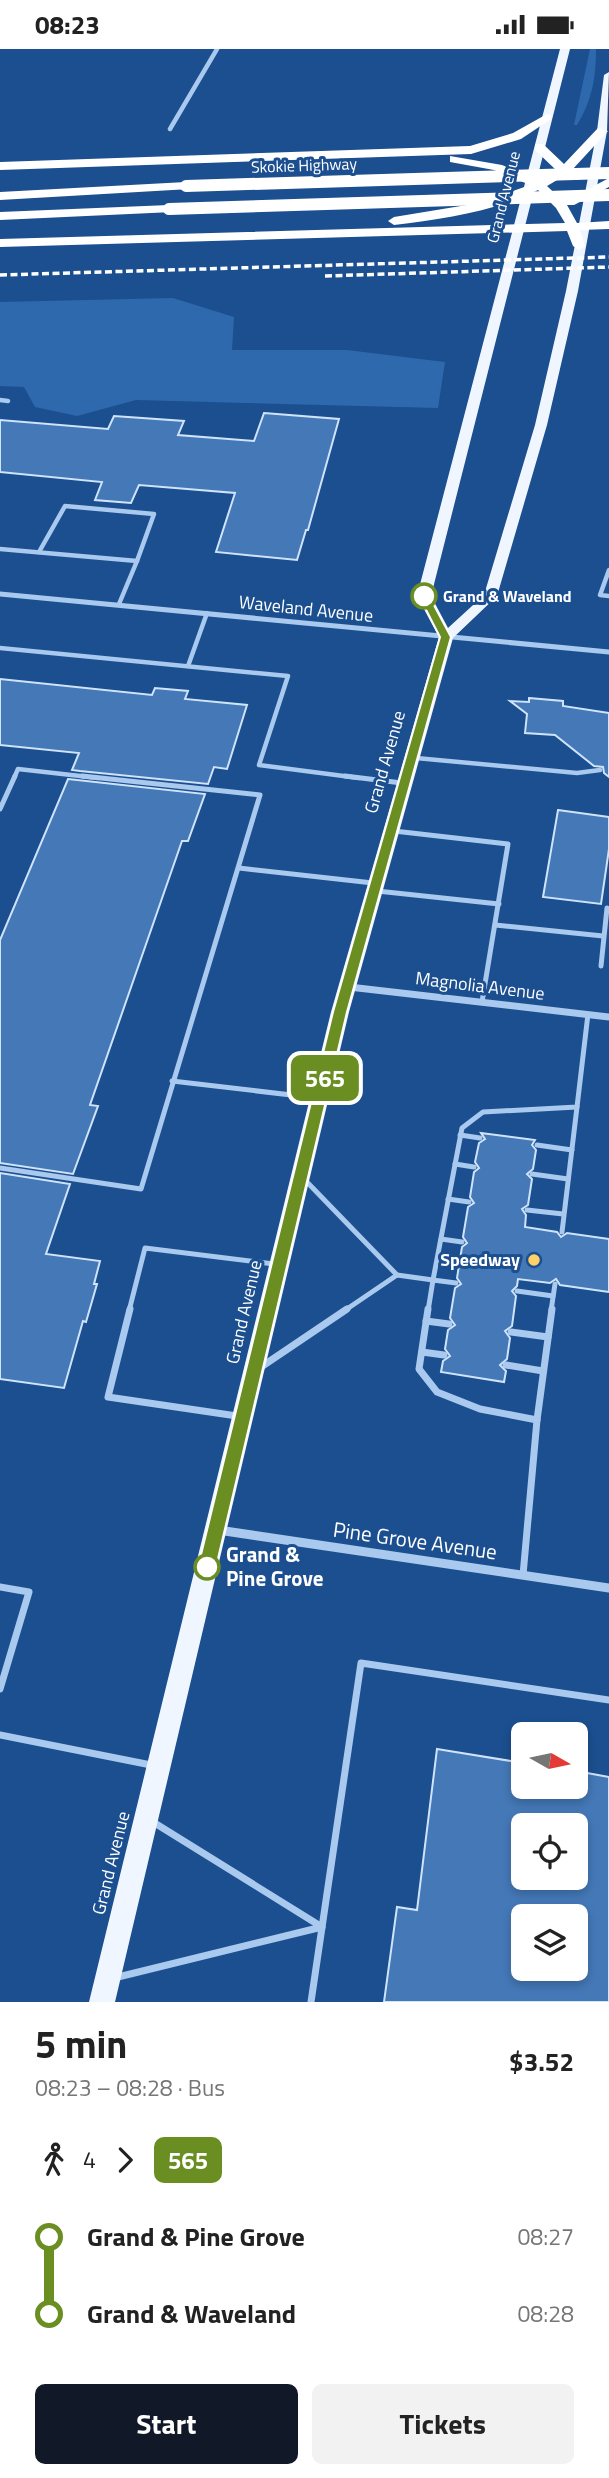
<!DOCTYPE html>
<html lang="en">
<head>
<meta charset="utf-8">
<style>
	body { margin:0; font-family:"Titillium Web",sans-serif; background:#f2f2f2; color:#222; height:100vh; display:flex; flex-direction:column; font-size:26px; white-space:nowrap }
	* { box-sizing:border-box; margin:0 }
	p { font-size:23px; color:#767676 }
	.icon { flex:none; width:38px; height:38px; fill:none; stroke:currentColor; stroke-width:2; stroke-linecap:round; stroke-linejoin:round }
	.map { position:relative; height:1953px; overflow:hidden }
	.side { display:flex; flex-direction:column; background:#fff; flex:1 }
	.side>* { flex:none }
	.badge { padding:0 14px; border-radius:10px; font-size:24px; line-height:46px }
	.needle { width:46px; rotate:99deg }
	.fabs { position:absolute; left:511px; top:1673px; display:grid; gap:14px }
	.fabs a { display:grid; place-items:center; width:77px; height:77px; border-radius:10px; background:#fff; box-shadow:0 4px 10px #0003; font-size:35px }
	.map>.badge { position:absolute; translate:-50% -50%; box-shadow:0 0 0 4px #fff }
	.legs { display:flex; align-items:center; gap:10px; height:77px; padding:0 35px; font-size:23px }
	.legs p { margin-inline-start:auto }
	.head { display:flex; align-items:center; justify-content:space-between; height:119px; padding:0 35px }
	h1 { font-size:38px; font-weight:700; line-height:52px }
	.primary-button { display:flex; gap:14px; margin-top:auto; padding:14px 35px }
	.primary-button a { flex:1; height:80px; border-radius:10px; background:#111827; color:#fff; font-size:28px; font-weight:700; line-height:80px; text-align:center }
	.primary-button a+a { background:#f2f2f2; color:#222 }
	ul { padding:0 35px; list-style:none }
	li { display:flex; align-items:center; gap:24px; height:77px; font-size:26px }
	li i { display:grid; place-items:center; width:10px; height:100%; margin:0 9px; background:currentColor }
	li i::after { content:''; width:18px; height:18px; margin:-9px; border:5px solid; border-radius:50%; background:#fff }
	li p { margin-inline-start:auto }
	li:first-child i { background:linear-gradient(#0000 50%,currentColor 0) }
	li:last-child i { background:linear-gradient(currentColor 50%,#0000 0) }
	.status { display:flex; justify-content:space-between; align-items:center; height:49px; padding:0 35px; background:#fff; direction:ltr }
	.status svg { height:19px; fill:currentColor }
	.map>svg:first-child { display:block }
</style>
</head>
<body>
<div class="status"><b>08:23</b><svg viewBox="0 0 49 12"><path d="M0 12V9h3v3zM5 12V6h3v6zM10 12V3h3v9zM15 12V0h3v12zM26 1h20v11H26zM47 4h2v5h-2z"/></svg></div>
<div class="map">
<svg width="609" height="1953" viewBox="0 0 609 1953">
	<rect width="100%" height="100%" fill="#1b4f8f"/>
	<!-- green -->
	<g fill="#2e69ad">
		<path d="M590 0H596C596 29 592 51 577 76H574Z"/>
		<polygon points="173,249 234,268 232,301 347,301 445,313 438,359 136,351 77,367 35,358 24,338 0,337 0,253"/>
	</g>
	<!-- building -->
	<g fill="#4478b7" stroke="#cfe3fa" stroke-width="2" fill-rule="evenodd">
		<polygon points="264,364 339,370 308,481 306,481 297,511 216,503 235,444 139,436 131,454 95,451 102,433 0,423 0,371 108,380 114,367 184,372 178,386 254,392"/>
		<polygon points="0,630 152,646 155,639 188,642 185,650 247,656 227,720 214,718 208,735 80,722 72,721 79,704 0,696"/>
		<polygon points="529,649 563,652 563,657 609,664 609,728 604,724 603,718 594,717 555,686 525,684 527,665 510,652 529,653"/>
		<polygon points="68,730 205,745 188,792 182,792 90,1056 98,1057 73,1125 0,1114 0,891"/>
		<polygon points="558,761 609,768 609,800 601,855 543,848"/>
		<polygon points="481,1084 535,1091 532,1096 536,1101 533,1120 527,1125 532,1130 528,1156 522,1160 526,1166 525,1178 557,1183 561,1188 567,1184 609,1190 609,1243 560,1236 556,1230 550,1234 518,1230 517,1237 512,1242 516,1247 512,1277 505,1282 510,1289 507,1310 500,1316 506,1322 504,1333 441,1323 443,1312 450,1307 445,1300 448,1281 455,1276 450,1269 455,1239 461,1235 457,1229 462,1198 467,1194 463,1188 468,1158 474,1154 470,1148 474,1123 479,1119 475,1113 479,1094 485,1090"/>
		<polygon points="0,1124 70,1135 46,1205 100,1212 94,1235 97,1235 86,1273 83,1272 64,1339 0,1330"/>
		<path d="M437 1700 523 1714V1738H576V1722L609 1728V1953H384L397 1858 417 1861ZM523 1776H576V1829H523ZM523 1867H576V1920H523Z"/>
	</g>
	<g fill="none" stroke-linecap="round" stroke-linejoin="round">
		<!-- lane-far2 -->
		<g stroke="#a9c9ee" stroke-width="4.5">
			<polyline points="0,351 8,352"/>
			<polyline points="0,500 137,512 119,555"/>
			<polyline points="39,503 65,457 154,465 137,512"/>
			<polyline points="609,521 600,546 609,547"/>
			<polyline points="0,599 288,627 259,716 359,729"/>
			<polyline points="188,617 207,564"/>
			<polyline points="416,709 577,724 600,721"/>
			<polyline points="14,729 18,720 98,729"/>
		</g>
		<!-- lane-far1 -->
		<g stroke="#a9c9ee" stroke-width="5">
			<polyline points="345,727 402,734"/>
			<polyline points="0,760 15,727"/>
			<polyline points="394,782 508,795 482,953"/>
			<polyline points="239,819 373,834"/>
			<polyline points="377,842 499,855"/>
			<polyline points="495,876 603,887"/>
			<polyline points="601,917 607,859"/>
			<polyline points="172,1032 317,1049"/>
			<polyline points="460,1086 480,1089"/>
			<polyline points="537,1096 572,1101"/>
			<polyline points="455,1115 474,1118"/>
			<polyline points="0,1119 141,1140 260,746 82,727"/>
			<polyline points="532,1125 568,1130"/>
			<polyline points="305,1131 397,1226 433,1231 462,1079 483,1063 577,1058 588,965"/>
			<polyline points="448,1150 469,1153"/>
			<polyline points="527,1161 563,1165"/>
			<polyline points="562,1183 577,1058"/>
			<polyline points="441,1190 462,1193"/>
			<polyline points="517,1242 553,1247"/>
			<polyline points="129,1262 145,1199 274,1215"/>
			<polyline points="344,1262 397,1226"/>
			<polyline points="428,1262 433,1231 456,1234"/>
			<polyline points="551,1262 555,1235"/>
		</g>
		<!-- lane -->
		<g stroke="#a9c9ee" stroke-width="7">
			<polyline points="130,1260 108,1348 237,1367"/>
			<polyline points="428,1260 419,1320 437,1343 480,1360 537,1371 523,1526"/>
			<polyline points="426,1272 449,1275"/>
			<polyline points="511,1283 548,1288"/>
			<polyline points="422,1303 444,1306"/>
			<polyline points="506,1316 543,1322"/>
			<polyline points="261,1318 347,1260"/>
			<polyline points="537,1371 552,1260"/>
			<polyline points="0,1538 29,1543 0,1640"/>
			<polyline points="0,1686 151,1716"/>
			<polyline points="114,1929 322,1878 153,1773"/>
			<polyline points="311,1953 361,1614 609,1651"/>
		</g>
		<!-- street-far3 -->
		<polyline stroke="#a9c9ee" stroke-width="4.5" points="170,80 217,0"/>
		<!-- street-far2 -->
		<polyline stroke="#a9c9ee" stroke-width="5" points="0,545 609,603"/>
		<!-- street-far1 -->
		<polyline stroke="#a9c9ee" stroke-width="7" points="349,938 609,968"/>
		<!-- street -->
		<polyline stroke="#a9c9ee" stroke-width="9" points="218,1481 609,1539"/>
		<!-- primary -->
		<polygon fill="#f0f6ff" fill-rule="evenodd" points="560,0 570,0 431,547 448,579 484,546 535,376 566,242 597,82 604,26 609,23 607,82 578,242 547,376 497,547 453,589 349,963 115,1953 89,1953 331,963 439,588 417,547"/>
		<!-- highway -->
		<g fill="#fff" fill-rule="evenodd">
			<polygon points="547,65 551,66 551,70 521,90 471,105 0,121 0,113 470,97 513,84"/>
			<path d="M598 79 608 82 572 121 580 128 578 131H570L564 127 547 137 564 153 609 129V138L574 156H567L577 174 609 172V180L580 181 585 197 579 201 573 197 567 182 0 198V190L565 174 556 159 538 141C494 163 442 170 394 176L388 172 394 168 479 154 530 136 494 121 450 113V107L502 116 540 131 556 121 535 101V95H543L564 115Z"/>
			<polygon points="186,133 190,134 190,140 0,151 0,143"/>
			<polygon points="169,156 175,160 173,163 0,171 0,163"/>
		</g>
		<!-- rail -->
		<g stroke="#fff" stroke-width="3.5" stroke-dasharray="7 3.5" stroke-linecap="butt">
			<polyline points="0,226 609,208"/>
			<polyline points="325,227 609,218"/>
		</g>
		<!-- highway-bridge -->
		<g stroke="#fff" stroke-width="12">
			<polyline points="186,137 609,124"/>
			<polyline points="169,160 609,146"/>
		</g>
	</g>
	<!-- line-1 -->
	<polygon fill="#6b8e23" stroke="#fff" stroke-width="2" points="420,545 428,545 451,588 347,963 216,1518 213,1524 207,1526 201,1524 198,1518 333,963 440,588 419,547"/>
	<!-- markers -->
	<g fill="#fff" stroke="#6b8e23" stroke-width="3.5">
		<circle cx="424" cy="547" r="12"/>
		<circle cx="207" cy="1518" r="12"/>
	</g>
	<circle fill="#ffd166" stroke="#1b4f8f" stroke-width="2.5" cx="534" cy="1211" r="7"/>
	<g text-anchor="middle" stroke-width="6" stroke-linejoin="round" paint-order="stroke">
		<!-- far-street labels -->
		<g font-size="16" fill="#fff" stroke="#1b4f8f">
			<text transform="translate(304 116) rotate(-2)" y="6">Skokie Highway</text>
			<text transform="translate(503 148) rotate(-76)" y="6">Grand Avenue</text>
		</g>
		<!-- far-stop labels -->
		<g font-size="16" font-weight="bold" fill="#fff" stroke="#1b4f8f" text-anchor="start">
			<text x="443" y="553">Grand &amp; Waveland</text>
		</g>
		<!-- street labels -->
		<g font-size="18" fill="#fff" stroke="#1b4f8f">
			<text transform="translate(306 560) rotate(6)" y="6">Waveland Avenue</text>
			<text transform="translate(385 713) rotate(-74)" y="6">Grand Avenue</text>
			<text transform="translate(480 937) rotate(7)" y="6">Magnolia Avenue</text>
			<text transform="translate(244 1263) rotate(-77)" y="6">Grand Avenue</text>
			<text transform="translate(111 1814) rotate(-76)" y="6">Grand Avenue</text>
		</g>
		<!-- poi labels -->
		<g font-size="18" font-weight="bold" fill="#fff" stroke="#1b4f8f" text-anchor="end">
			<text x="520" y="1217">Speedway</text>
		</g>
		<!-- near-street labels -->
		<g font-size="21" fill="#fff" stroke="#1b4f8f">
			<text transform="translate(415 1492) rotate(8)" y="7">Pine Grove Avenue</text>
		</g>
		<!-- near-stop labels -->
		<g font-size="21" font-weight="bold" fill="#fff" stroke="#1b4f8f" text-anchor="start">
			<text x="226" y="1513">Grand &amp;<tspan x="226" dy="24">Pine Grove</tspan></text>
		</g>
	</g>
</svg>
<div class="fabs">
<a><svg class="needle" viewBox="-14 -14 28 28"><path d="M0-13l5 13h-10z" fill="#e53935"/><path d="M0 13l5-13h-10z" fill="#767676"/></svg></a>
<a><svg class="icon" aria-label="locate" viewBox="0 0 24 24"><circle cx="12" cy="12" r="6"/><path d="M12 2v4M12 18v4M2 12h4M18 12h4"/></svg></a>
<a><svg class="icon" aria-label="layers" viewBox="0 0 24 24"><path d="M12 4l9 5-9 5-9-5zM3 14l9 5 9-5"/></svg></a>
</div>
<b class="badge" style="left:325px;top:1029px;background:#6b8e23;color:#fff">565</b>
</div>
<section class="side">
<div class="head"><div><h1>5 min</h1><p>08:23 – 08:28 · Bus</p></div><b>$3.52</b></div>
<div class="legs"><svg class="icon" aria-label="walk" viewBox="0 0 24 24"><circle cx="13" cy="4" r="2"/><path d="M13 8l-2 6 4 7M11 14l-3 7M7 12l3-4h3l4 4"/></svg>4<svg class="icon" aria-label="forward" viewBox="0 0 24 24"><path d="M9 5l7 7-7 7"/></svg><b class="badge" style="background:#6b8e23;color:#fff">565</b></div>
<ul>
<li><i style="color:#6b8e23"></i><b>Grand &amp; Pine Grove</b><p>08:27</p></li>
<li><i style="color:#6b8e23"></i><b>Grand &amp; Waveland</b><p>08:28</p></li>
</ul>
<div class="primary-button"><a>Start</a><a>Tickets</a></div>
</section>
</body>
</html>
